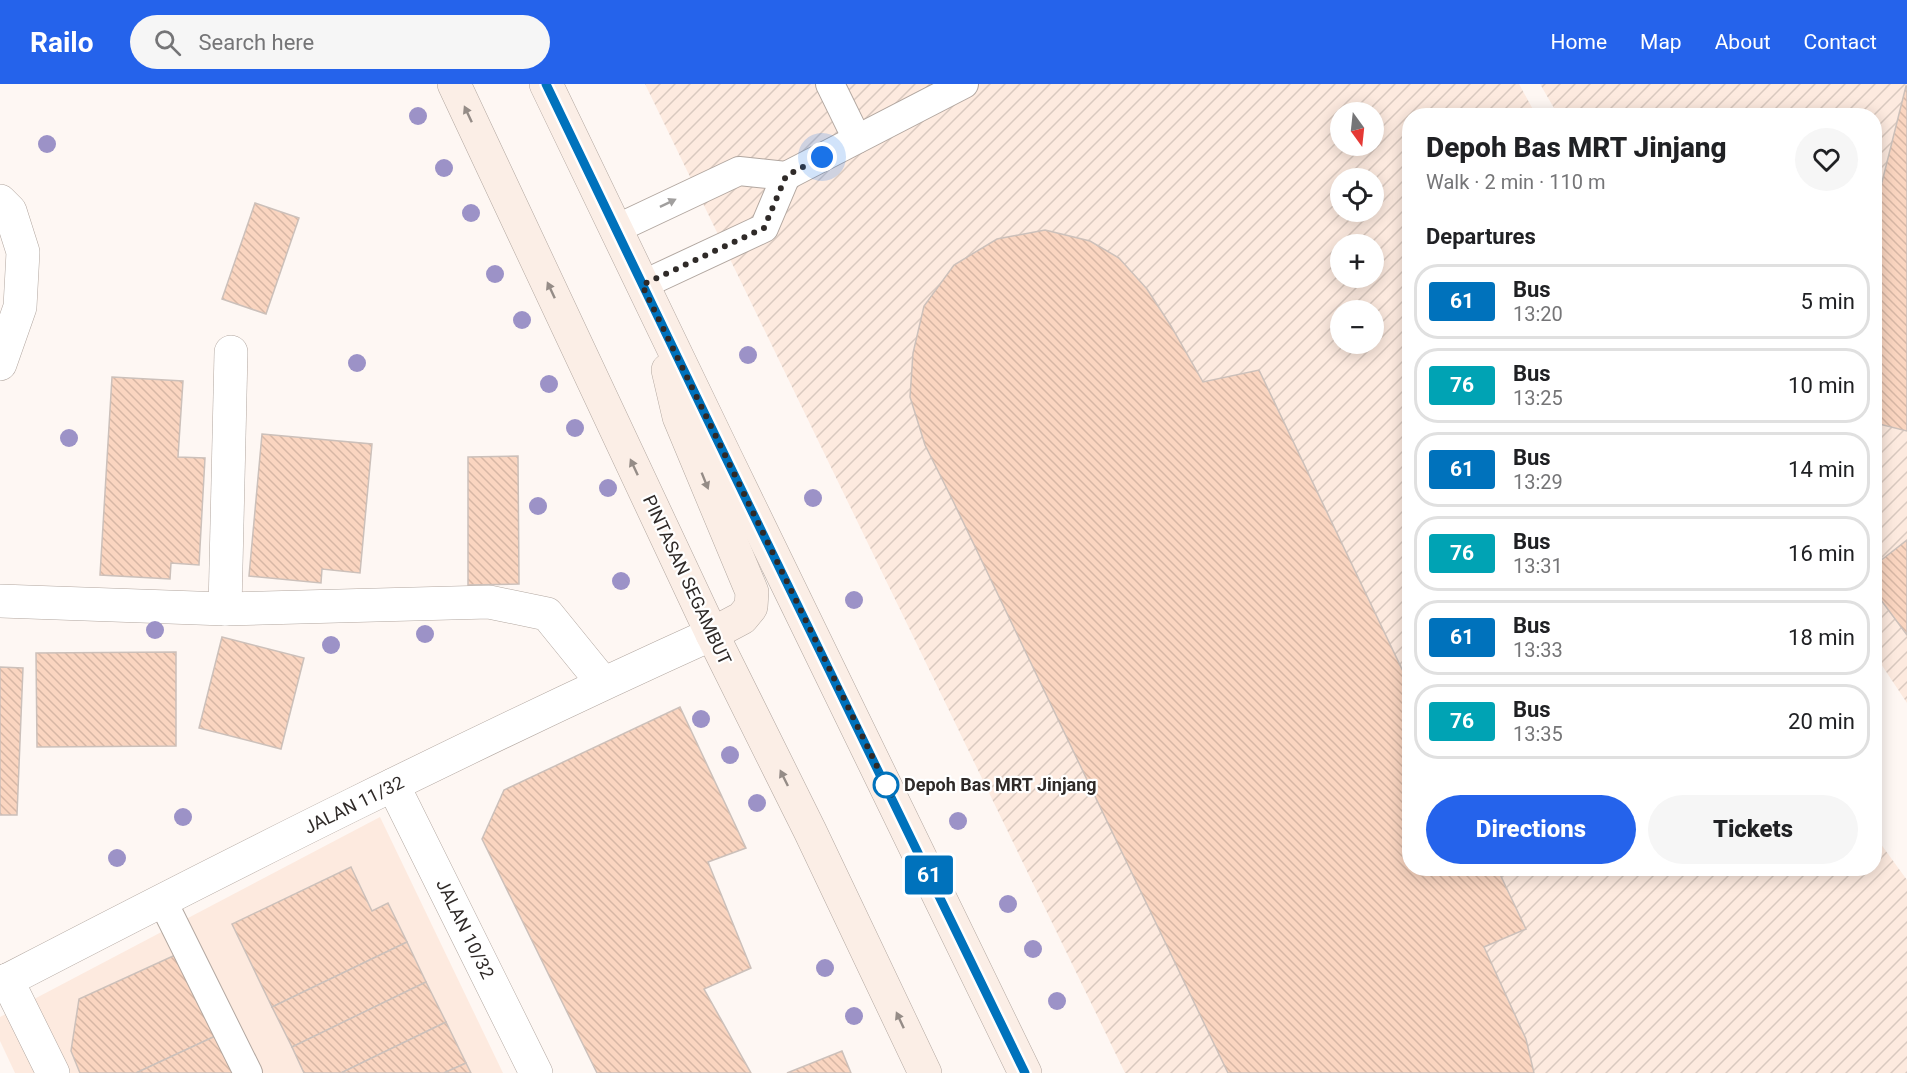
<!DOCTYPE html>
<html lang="en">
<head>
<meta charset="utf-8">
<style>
	body { margin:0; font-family:Roboto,sans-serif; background:#f6f6f6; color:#202124; height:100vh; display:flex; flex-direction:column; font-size:22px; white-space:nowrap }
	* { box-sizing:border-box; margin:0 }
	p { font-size:20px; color:#757577 }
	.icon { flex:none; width:33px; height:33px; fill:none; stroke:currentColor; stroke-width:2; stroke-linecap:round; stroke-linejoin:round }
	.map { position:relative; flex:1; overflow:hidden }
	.panel { position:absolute; left:1402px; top:24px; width:480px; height:768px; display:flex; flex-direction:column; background:#fff; border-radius:24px; box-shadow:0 3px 15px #0003 }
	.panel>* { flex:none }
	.badge { padding:0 12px; border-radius:4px; font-size:21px; line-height:39px }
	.needle { width:39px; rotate:165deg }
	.buttons { position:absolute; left:1330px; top:18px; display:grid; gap:12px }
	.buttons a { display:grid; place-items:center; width:54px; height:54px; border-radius:50%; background:#fff; box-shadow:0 3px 15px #0003; font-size:30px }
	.you { position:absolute; width:30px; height:30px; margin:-15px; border:4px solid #fff; border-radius:50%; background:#1a73e8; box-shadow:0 0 0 9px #1a73e833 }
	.map>.badge { position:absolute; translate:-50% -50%; box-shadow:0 0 0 3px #fff }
	h2 { padding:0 24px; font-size:22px; line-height:54px }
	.round { display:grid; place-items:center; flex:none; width:63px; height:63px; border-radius:32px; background:#f6f6f6 }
	.head { display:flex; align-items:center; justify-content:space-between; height:102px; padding:0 24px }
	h1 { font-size:28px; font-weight:800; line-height:45px }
	.cta { display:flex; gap:12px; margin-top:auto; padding:12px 24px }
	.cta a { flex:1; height:69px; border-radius:36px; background:#2563eb; color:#fff; font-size:24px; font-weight:800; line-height:69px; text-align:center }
	.cta a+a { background:#f6f6f6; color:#202124 }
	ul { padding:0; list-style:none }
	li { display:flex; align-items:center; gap:18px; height:75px; margin:0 12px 9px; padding:0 12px; border:3px solid #e0e0e0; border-radius:24px }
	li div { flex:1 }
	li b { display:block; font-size:22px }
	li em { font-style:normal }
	li .badge { min-width:66px; font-weight:700; text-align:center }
	header { display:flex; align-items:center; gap:36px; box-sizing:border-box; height:84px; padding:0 30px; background:#2563eb; color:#fff }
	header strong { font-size:28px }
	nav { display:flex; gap:33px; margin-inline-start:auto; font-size:21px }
	.search { width:420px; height:54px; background:#f6f6f6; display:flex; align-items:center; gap:15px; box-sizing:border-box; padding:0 21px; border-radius:33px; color:#757577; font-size:22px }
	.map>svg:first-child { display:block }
</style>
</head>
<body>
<header>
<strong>Railo</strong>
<div class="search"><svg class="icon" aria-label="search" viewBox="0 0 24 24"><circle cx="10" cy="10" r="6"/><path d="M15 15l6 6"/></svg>Search here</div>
<nav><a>Home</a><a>Map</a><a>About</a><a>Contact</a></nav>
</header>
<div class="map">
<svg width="1907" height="989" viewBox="0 0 1907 989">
	<defs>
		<pattern id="industrial-furrows" width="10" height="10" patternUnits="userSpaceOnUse" patternTransform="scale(1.5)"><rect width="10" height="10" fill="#fdeadf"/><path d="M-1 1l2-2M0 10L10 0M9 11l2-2" fill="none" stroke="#d9c9bf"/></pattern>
		<pattern id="building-back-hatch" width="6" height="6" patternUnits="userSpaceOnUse" patternTransform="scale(1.5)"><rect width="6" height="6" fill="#fad5c0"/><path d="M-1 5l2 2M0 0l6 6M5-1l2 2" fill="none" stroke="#d7b7a5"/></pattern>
	</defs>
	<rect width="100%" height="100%" fill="#fef7f3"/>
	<!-- built -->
	<polygon fill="#fdeadf" points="380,733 503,989 15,989 0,957 0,933"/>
	<!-- industrial -->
	<g fill="url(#industrial-furrows)" fill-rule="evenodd">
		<path d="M645 0H1519L1536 31 1410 32V784H1875V752L1907 796V989H1125ZM1341 28H1374V62H1341ZM1341 94H1374V128H1341ZM1341 160H1374V194H1341ZM1341 226H1374V260H1341Z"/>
		<polygon points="1540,0 1907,0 1907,619 1875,571 1875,32 1558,31"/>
	</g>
	<!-- building -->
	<g fill="url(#building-back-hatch)" stroke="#ccc0ba" stroke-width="1.5">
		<polygon points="1906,2 1907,2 1907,347 1875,339 1875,126"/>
		<polygon points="255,119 299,134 266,230 222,215"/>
		<polygon points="1045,146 1090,157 1119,174 1147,205 1171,242 1203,298 1259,286 1410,602 1410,784 1497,784 1526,845 1484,863 1526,955 1534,989 1228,989 953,417 925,361 910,313 913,269 924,222 954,181 997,155"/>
		<polygon points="112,293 183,297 178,373 205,374 199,481 171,479 170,495 100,491"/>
		<polygon points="262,350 372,360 360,489 322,485 321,499 249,492"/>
		<polygon points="518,372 519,500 468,501 468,373"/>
		<polygon points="1907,456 1907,551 1875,508 1875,481"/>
		<polygon points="222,553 304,574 281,665 199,644"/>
		<polygon points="176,568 176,662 37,663 36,569"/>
		<polygon points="0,583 23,584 17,731 0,731"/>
		<polygon points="680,623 746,764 708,778 751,884 704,905 751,989 597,989 482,755 504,706"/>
		<polygon points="351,783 372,827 388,819 407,858 272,923 232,840"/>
		<polygon points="407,858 426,898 292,963 272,923"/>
		<polygon points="184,867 224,948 136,989 80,989 71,967 79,915"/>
		<polygon points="426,898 446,938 341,989 304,989 292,963"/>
		<polygon points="446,938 466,979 444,989 341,989"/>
		<polygon points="224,948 241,989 136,989"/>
		<polygon points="842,967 851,989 787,989"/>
		<polygon points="466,979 471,989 444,989"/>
	</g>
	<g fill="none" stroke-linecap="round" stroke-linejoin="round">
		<!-- lane casing -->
		<g stroke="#b2a7a0" stroke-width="30">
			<g id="lane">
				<polyline points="830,0 857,55"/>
				<polyline points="616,145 739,87 786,92 964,0"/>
				<polyline points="642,201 764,144 786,92"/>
				<polyline points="162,816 248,989"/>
			</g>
		</g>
		<!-- street casing -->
		<g stroke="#b2a7a0" stroke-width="34">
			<g id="street">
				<polyline points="0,117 10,127 23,168 20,223 0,280"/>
				<polyline points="0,517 225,525 489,518 547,530 603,599"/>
				<polyline points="225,525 231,268"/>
				<polyline points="393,701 536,989"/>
				<polyline points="7,896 53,989"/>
				<path d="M0 900C235 778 471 659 712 550"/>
			</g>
		</g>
		<!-- secondary casing -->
		<g stroke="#b2a7a0" stroke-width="34">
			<g id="secondary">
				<polyline points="454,0 712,550 810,747 925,989"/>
				<polyline points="546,0 726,374 1025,989"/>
				<polyline points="668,286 679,333 752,508 751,523 742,534 712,550"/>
			</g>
		</g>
		<!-- lane -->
		<use href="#lane" stroke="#fff" stroke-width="28"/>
		<!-- street -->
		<use href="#street" stroke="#fff" stroke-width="33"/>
		<!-- secondary -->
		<use href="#secondary" stroke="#fbeee6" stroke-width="33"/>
	</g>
	<!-- trees -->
	<g fill="#9c92c7">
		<circle cx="418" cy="32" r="9"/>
		<circle cx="47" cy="60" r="9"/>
		<circle cx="444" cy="84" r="9"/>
		<circle cx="471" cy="129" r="9"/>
		<circle cx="495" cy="190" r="9"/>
		<circle cx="522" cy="236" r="9"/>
		<circle cx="748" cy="271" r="9"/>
		<circle cx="357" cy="279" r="9"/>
		<circle cx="549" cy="300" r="9"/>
		<circle cx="575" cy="344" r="9"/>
		<circle cx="69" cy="354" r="9"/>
		<circle cx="608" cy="404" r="9"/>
		<circle cx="813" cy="414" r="9"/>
		<circle cx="538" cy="422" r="9"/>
		<circle cx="621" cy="497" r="9"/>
		<circle cx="854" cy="516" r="9"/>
		<circle cx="155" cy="546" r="9"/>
		<circle cx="425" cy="550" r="9"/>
		<circle cx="331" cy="561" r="9"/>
		<circle cx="701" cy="635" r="9"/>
		<circle cx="730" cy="671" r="9"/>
		<circle cx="757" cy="719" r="9"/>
		<circle cx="183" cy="733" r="9"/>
		<circle cx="958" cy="737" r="9"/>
		<circle cx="117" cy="774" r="9"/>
		<circle cx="1008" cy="820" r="9"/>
		<circle cx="1033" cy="865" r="9"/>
		<circle cx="825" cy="884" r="9"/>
		<circle cx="1057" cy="917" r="9"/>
		<circle cx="854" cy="932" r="9"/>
	</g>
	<!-- one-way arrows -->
	<defs><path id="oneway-solid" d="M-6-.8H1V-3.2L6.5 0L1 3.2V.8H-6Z" transform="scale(1.5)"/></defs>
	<g fill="#958c87">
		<use href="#oneway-solid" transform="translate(468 30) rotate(-115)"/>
		<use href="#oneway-solid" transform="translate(551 206) rotate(-115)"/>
		<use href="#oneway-solid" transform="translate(634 383) rotate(-115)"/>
		<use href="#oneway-solid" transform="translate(705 397) rotate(68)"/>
		<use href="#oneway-solid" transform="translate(784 694) rotate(-116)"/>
		<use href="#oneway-solid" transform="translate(900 936) rotate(-115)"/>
	</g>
	<use fill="#a19f9e" href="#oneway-solid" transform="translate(668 119) rotate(-26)"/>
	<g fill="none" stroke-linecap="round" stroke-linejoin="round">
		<!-- line casing -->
		<g stroke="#fff" stroke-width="14">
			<polyline id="line" points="546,0 726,374 1025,989"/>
		</g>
		<!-- line -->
		<use href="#line" stroke="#0072bc" stroke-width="9"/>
		<!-- walk -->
		<polyline stroke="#2f2a28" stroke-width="6" stroke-dasharray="0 10.8" points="822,73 786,92 764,144 642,201 891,711 886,701"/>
	</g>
	<!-- markers -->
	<circle fill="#fff" stroke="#0072bc" stroke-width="3" cx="886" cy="701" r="12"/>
	<g text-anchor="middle" stroke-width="4.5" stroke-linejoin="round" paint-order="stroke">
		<!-- street labels -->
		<g font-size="18" fill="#2f2a28" stroke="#fff">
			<text transform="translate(687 496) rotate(65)" y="6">PINTASAN SEGAMBUT</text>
			<text transform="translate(354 721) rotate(-26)" y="6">JALAN 11/32</text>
			<text transform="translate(465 845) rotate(64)" y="6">JALAN 10/32</text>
		</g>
		<!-- stop labels -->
		<g font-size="18" font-weight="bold" fill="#2f2a28" stroke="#fff" text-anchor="start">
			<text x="904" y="707">Depoh Bas MRT Jinjang</text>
		</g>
	</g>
</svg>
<div class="buttons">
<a><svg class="needle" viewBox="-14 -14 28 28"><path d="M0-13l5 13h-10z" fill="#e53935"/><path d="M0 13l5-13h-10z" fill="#757577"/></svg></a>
<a><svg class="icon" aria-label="locate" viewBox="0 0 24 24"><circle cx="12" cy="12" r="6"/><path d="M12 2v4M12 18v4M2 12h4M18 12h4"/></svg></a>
<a>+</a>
<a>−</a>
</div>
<div class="you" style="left:822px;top:73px"></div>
<b class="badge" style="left:929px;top:791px;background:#0072bc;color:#fff">61</b>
<section class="panel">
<div class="head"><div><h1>Depoh Bas MRT Jinjang</h1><p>Walk · 2 min · 110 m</p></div><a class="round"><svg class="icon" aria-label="heart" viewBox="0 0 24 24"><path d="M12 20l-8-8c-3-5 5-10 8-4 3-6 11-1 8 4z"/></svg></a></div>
<h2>Departures</h2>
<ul>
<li><span class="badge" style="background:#0072bc;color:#fff">61</span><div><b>Bus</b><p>13:20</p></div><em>5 min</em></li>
<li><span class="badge" style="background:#00a3b4;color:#fff">76</span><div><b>Bus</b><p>13:25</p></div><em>10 min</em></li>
<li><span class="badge" style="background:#0072bc;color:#fff">61</span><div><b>Bus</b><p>13:29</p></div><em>14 min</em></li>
<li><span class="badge" style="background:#00a3b4;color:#fff">76</span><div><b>Bus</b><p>13:31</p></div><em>16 min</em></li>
<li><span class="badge" style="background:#0072bc;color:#fff">61</span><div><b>Bus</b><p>13:33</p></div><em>18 min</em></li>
<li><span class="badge" style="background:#00a3b4;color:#fff">76</span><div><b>Bus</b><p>13:35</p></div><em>20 min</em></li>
</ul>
<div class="cta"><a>Directions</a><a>Tickets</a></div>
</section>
</div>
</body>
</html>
